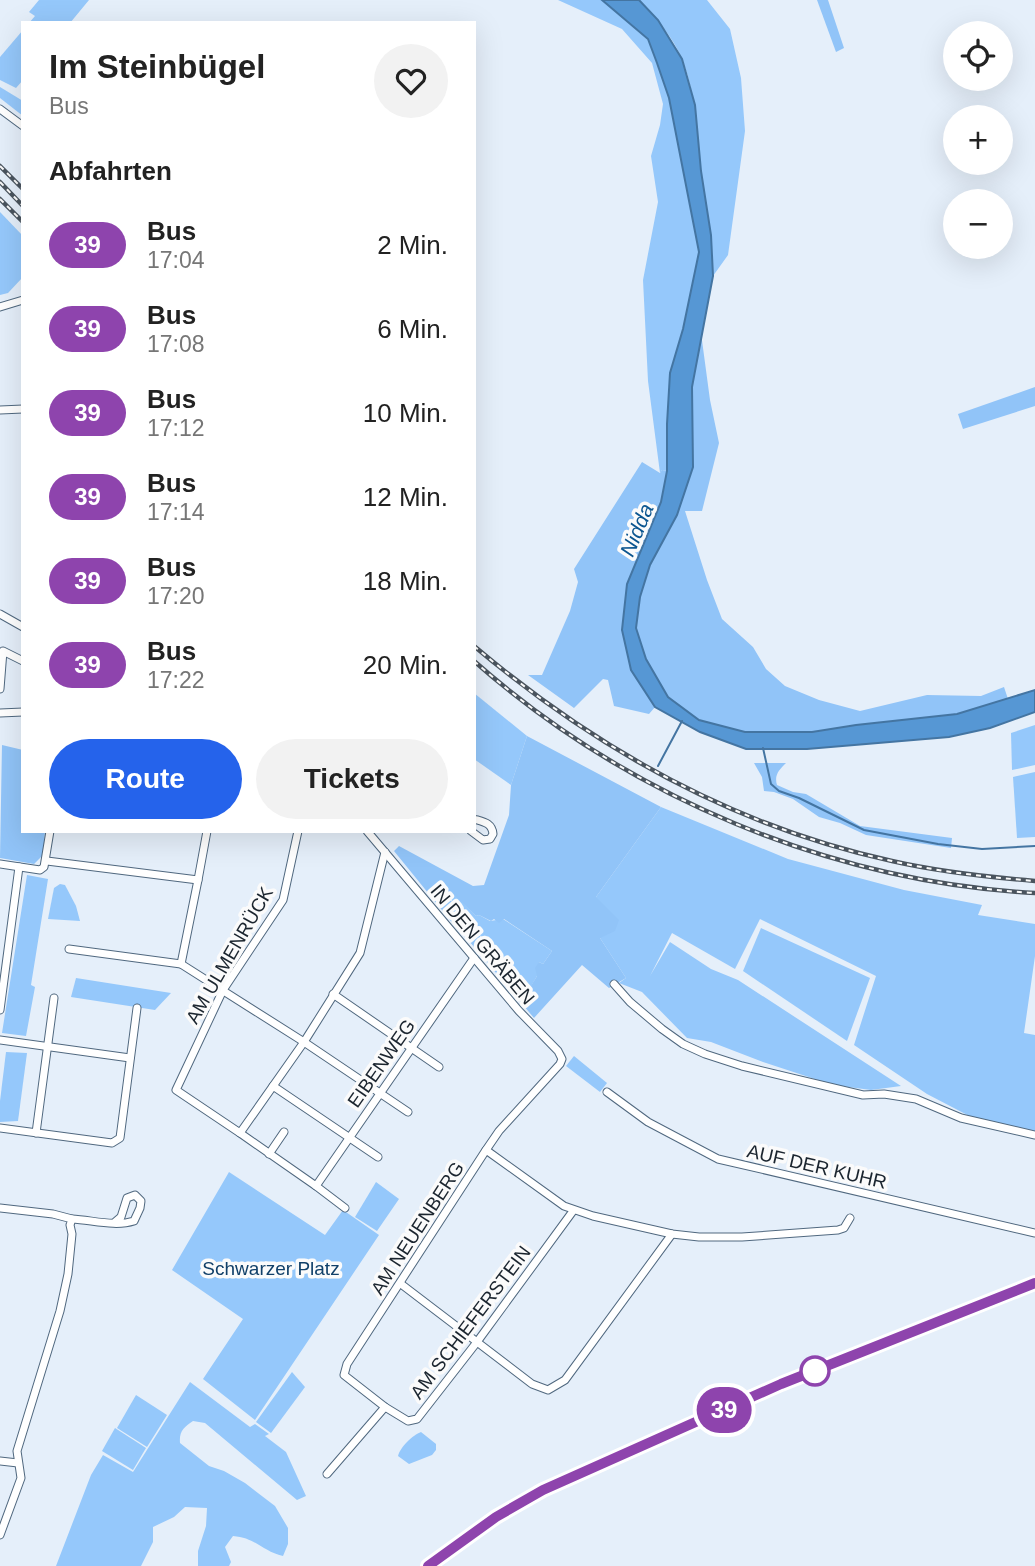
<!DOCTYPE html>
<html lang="de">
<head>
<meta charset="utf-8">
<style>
	body { margin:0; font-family:Helvetica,sans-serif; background:#f2f2f2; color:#222; height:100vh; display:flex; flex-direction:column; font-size:26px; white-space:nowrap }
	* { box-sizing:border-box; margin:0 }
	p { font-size:23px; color:#767676 }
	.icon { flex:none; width:38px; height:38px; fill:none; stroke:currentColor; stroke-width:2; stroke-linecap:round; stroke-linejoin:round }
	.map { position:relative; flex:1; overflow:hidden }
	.sheet { position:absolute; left:21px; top:21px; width:455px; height:812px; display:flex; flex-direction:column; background:#fff; border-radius:0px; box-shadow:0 7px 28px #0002 }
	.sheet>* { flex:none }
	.badge { padding:0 14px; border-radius:23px; font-size:24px; line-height:46px }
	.tools { position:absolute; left:943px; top:21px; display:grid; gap:14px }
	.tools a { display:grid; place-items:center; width:70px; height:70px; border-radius:50%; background:#fff; box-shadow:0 7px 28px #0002; font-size:35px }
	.map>.badge { position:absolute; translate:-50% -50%; box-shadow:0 0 0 4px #fff }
	h2 { padding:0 28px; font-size:26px; line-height:63px }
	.round { display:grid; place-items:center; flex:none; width:74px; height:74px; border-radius:37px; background:#f2f2f2 }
	.headline { display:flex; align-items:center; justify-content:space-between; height:119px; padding:0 28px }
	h1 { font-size:33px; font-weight:800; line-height:52px }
	.button { display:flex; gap:14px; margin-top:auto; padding:14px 28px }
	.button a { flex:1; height:80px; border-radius:42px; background:#2563eb; color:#fff; font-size:28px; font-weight:800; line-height:80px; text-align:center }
	.button a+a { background:#f2f2f2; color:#222 }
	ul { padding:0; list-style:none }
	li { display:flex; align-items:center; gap:21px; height:84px; padding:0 28px }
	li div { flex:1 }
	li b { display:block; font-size:26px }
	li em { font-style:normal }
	li .badge { min-width:77px; font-weight:700; text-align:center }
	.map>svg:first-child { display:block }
</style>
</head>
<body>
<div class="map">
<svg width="1035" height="1566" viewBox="0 0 1035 1566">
	<rect width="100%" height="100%" fill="#e5effa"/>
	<!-- green -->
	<g fill="#95c8fb">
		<polygon points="39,0 89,0 70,23 29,23 35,16 29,12"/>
		<polygon points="558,0 602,0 626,19 648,39 669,98 699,252 683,329 670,373 667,424 667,471 662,470 660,473 648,381 643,280 658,202 651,156 660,125 663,104 652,63 622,29"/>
		<path d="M639 0H707L730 29 741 78 745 131 728 255 713 276C711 239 705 204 701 168 697 132 696 96 683 61 674 38 655 17 639 0Z"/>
		<polygon points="23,30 23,80 16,88 0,80 0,57"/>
		<polygon points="0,87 23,101 23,116 0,98"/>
		<polygon points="0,212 23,236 23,277 8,293 0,295"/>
		<polygon points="474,693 527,736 511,785 474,759"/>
		<polygon points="1035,725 1035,765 1012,770 1011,733"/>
		<polygon points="1035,772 1035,837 1017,838 1013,777"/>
		<polygon points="661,807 788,859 904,890 982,905 978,915 1035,924 1035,956 1024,1033 1035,1035 1035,1132 975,1119 927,1094 854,1045 876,976 760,919 735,969 672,933 650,976 670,942 711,969 738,980 901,1086 871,1090 833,1085 763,1062 711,1042 687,1038 642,992 619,983 626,978 600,938 596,897"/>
		<polygon points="27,875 48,879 31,985 35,987 26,1036 2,1033"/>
		<polygon points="60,884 65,885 76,906 80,921 48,919 54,888"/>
		<polygon points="454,894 476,916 479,915 490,921 503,919 552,951 543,964 539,962 537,976 527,993 449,897"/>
		<polygon points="761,928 870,978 847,1041 743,971"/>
		<polygon points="76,978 171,993 155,1010 71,997"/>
		<polygon points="6,1052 27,1053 18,1121 0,1122 0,1101"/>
		<polygon points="574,1056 607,1083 600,1092 566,1066"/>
		<polygon points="229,1172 325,1235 343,1210 379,1235 255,1420 203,1379 243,1319 172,1270"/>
		<polygon points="376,1182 399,1199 377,1231 355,1217"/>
		<polygon points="292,1372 305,1387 271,1433 256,1422"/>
		<path d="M190 1382 250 1427 255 1424 269 1434 265 1436 286 1452 306 1496 297 1500 205 1423 193 1421C184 1427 179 1431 180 1443L209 1466 224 1471 245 1483 275 1506 288 1528V1544L283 1556C263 1552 257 1538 233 1536L225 1547 231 1562 229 1566H198V1551L206 1526 207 1508 185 1507 174 1517 153 1527V1542L141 1566H56L91 1475 103 1455 133 1472Z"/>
		<polygon points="136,1395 167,1415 147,1447 117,1428"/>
		<polygon points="115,1428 146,1448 133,1470 102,1451"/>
		<path d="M421 1432 436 1444V1450L432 1455 409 1464 398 1456C400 1447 413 1435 421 1432Z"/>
	</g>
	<!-- forest -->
	<g fill="#91c4f8">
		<polygon points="817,0 828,0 844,48 836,52"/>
		<polygon points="701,333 710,400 719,443 702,511 685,511 707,580 722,619 753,647 766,669 785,686 819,700 860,711 927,695 981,696 1004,687 1008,699 957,714 856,725 812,732 745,732 699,720 668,697 646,659 636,628 640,597 650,565 677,515 693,467 692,387"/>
		<polygon points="1035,387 1035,406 963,429 958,414"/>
		<polygon points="642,462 660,473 662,470 667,471 661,502 642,545 631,670 655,707 649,714 614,706 608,680 603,679 574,708 528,675 542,675 570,611 578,582 574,569"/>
		<polygon points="527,736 661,807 596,897 619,920 615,931 600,938 626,978 609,988 582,965 534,1018 469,941 478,934 527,992 537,976 535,968 539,962 543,964 552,951 504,919 499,923 494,919 491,921 479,915 476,916 453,894 449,898 471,926 463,936 394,851 399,846 473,886 484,885 509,815 511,785"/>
		<polygon points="2,745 23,750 23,831 45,831 43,855 34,864 0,858"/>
		<path d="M754 763H786C779 770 774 775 777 785L793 792 806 794 860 826 952 838 951 848 866 835 840 823 819 817 793 799 774 792 764 791 762 777Z"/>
	</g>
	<!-- water -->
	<polygon fill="#5697d4" stroke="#4475a2" stroke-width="2" points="602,0 639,0 658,20 682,59 695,105 701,171 711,235 713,276 692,387 693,467 677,515 650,565 640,597 636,628 646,659 668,697 699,720 745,732 812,732 856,725 957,714 1035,690 1035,712 990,728 949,737 807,749 746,749 700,732 655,707 631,670 622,630 627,584 661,502 667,471 667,424 670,373 683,329 699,252 669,98 657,63 648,39"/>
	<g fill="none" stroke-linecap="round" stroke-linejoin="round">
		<!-- stream -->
		<g stroke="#4475a2" stroke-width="2">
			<polyline points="763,748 771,784 779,791 799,798 864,830 938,844 982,849 1035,846"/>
			<polyline points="658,766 682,721"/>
		</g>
		<!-- minor casing -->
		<g stroke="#50687f" stroke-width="9">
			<g id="minor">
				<polyline points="0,109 23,126"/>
				<polyline points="0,307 23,300"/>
				<polyline points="0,410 23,409"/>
				<polyline points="0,614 23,627"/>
				<polyline points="0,689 3,651 23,661"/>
				<polyline points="0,713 23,712"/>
				<polyline points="298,831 283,900 223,990 176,1090 240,1133 304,1042 360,953 385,852"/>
				<polyline points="367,831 519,1011 558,1051 562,1059 560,1064 499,1131 486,1150 347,1364 344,1375 385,1407"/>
				<path d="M471 831 483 840 490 839 493 834C492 823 484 822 474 819"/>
				<polyline points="47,861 198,880 207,831"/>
				<polyline points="0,864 40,870 44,867 50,831"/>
				<polyline points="69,949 181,964 198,880"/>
				<polyline points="181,964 304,1042 408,1112"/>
				<polyline points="614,984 630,1002 662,1029 683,1044 705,1054 742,1066 863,1095 884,1094 916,1099 961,1118 1035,1135"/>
				<polyline points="333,994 439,1067"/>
				<polyline points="0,1010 19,867"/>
				<polyline points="0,1040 130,1058"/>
				<polyline points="273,1086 378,1157"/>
				<polyline points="607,1092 648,1122 718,1159 1035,1233"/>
				<polyline points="0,1128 112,1143 120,1138 137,1008"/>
				<polyline points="36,1133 54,998"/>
				<polyline points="240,1133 316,1186 474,958"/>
				<polyline points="486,1150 564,1206 593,1216 672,1234 699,1237 742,1237 838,1230 844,1228 850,1218"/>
				<polyline points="269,1154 284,1132"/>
				<polyline points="316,1186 345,1208"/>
				<polyline points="0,1208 53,1214 72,1219 70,1225 72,1234 68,1274 60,1311 17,1451 21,1478 0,1535"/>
				<path d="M72 1219C92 1220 115 1227 134 1221L140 1208 141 1201 135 1195 127 1198 121 1217 114 1223"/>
				<polyline points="401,1284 532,1384 548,1390 565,1380 672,1234"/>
				<polyline points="0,1461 18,1463"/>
				<polyline points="327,1474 385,1407 408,1421 417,1419 477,1342 573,1211"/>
				<polyline points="428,1566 496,1517 543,1490 781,1384 1035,1282"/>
			</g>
		</g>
		<!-- minor -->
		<use href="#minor" stroke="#fff" stroke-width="7"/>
		<!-- rail casing -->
		<g stroke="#4a545e" stroke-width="4.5">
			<g id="rail">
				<polyline points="0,166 23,189"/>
				<polyline points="0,182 23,206"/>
				<polyline points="0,199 23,222"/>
				<path d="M474 646C596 749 736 827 892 861 940 872 987 877 1035 881"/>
				<path d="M474 661C627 796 830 882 1035 893"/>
			</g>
		</g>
		<!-- rail -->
		<use href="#rail" stroke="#fbfbfb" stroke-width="2" stroke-dasharray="5" stroke-linecap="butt"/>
	</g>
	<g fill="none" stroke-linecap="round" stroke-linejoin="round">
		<!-- line casing -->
		<g stroke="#fff" stroke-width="16">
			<polyline id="line" points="428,1566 496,1517 543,1490 781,1384 1035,1283"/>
		</g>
		<!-- line -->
		<use href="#line" stroke="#8e44ad" stroke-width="10"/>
	</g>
	<!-- markers -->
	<circle fill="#fff" stroke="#8e44ad" stroke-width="3.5" cx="815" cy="1371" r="14"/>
	<g text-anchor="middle" stroke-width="7" stroke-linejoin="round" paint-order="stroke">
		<!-- street labels -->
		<g font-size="19" fill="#1b252f" stroke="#fbfbfb">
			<text transform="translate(483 944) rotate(50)" y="7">IN DEN GRÄBEN</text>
			<text transform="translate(229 955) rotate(-60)" y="7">AM ULMENRÜCK</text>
			<text transform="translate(381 1063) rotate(-55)" y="7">EIBENWEG</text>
			<text transform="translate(817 1166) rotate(13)" y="7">AUF DER KUHR</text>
			<text transform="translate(417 1228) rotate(-57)" y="7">AM NEUENBERG</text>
			<text transform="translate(470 1322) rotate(-53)" y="7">AM SCHIEFERSTEIN</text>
		</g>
		<!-- park labels -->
		<g font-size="19" fill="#114069" stroke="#fbfbfb">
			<text x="271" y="1275">Schwarzer Platz</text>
		</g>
		<!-- water labels -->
		<g font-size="21" font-style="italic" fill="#0c5690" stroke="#fbfbfb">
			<text transform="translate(637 530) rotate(-67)" y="7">Nidda</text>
		</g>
	</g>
</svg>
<div class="tools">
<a><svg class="icon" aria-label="locate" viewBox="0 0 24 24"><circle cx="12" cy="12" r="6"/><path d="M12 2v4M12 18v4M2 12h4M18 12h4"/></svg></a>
<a>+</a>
<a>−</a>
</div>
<b class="badge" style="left:724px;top:1410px;background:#8e44ad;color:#fff">39</b>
<section class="sheet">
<div class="headline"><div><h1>Im Steinbügel</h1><p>Bus</p></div><a class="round"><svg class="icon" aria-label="heart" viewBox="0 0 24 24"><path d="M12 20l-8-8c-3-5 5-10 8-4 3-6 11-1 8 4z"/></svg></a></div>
<h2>Abfahrten</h2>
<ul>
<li><span class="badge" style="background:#8e44ad;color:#fff">39</span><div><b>Bus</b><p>17:04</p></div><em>2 Min.</em></li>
<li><span class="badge" style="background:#8e44ad;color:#fff">39</span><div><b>Bus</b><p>17:08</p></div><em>6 Min.</em></li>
<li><span class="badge" style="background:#8e44ad;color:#fff">39</span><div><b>Bus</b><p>17:12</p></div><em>10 Min.</em></li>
<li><span class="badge" style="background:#8e44ad;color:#fff">39</span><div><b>Bus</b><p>17:14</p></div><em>12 Min.</em></li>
<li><span class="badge" style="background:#8e44ad;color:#fff">39</span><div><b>Bus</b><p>17:20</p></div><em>18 Min.</em></li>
<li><span class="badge" style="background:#8e44ad;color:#fff">39</span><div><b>Bus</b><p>17:22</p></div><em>20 Min.</em></li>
</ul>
<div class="button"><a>Route</a><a>Tickets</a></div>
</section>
</div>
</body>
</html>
